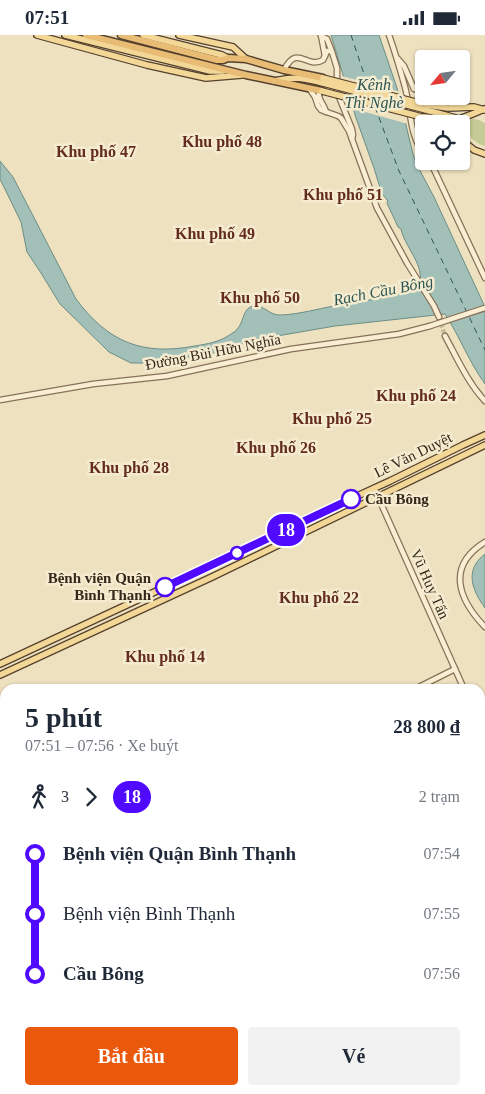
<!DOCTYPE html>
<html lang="vi">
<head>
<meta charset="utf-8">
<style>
	body { margin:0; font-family:Georgia,serif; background:#f2f2f3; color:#1f2937; height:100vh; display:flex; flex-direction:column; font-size:19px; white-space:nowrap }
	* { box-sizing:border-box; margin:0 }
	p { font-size:16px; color:#747a83 }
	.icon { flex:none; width:28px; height:28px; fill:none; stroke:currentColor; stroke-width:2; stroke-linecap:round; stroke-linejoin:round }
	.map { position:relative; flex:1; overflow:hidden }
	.panel { position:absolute; left:0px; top:649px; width:485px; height:411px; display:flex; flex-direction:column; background:#fff; border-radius:15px 15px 0 0; box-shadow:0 1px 4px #0004 }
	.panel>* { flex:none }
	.badge { padding:0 10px; border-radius:16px; font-size:18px; line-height:32px }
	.needle { width:32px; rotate:241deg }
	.tools { position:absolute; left:415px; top:15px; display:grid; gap:10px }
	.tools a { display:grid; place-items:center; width:55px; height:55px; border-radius:5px; background:#fff; box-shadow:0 1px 4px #0004; font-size:25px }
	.map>.badge { position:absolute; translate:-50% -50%; box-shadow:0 0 0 2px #fff }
	.legs { display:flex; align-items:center; gap:8px; height:55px; padding:0 25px; font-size:16px }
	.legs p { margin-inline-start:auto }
	.summary { display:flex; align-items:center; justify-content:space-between; height:85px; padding:0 25px }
	h1 { font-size:28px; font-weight:700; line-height:38px }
	.button { display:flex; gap:10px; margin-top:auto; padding:10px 25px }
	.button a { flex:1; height:58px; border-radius:5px; background:#ea580c; color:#fff; font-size:20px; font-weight:700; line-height:58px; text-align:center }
	.button a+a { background:#f2f2f3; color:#1f2937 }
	ul { padding:0 25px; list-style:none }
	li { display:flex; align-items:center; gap:18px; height:60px; font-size:19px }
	li i { display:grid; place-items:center; width:8px; height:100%; margin:0 6px; background:currentColor }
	li i::after { content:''; width:12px; height:12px; margin:-6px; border:4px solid; border-radius:50%; background:#fff }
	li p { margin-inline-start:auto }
	li:first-child i { background:linear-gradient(#0000 50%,currentColor 0) }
	li:last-child i { background:linear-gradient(currentColor 50%,#0000 0) }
	.status { display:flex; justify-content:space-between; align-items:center; height:35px; padding:0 25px; background:#fff; direction:ltr }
	.status svg { height:14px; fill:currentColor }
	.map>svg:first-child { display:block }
</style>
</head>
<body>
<div class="status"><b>07:51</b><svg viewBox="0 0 49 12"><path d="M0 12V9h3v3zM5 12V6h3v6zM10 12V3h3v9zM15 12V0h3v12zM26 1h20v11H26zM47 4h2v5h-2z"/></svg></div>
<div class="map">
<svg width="485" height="1059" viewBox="0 0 485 1059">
	<rect width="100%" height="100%" fill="#eee1c0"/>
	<!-- green -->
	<g fill="#c4cb94">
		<path d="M473 84 479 85 485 88V111C474 108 466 100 466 88L469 85Z"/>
		<polygon points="480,960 485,1012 485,1055 483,1055 480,1020"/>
	</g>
	<!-- water -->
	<g fill="#a3c0b8" stroke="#6a8d85">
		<path d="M331 0H379L397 53 413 119 417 130 434 162 485 272V349C469 327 460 302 445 279L335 291 248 306 219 317 152 328H131L109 317 60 269 41 238 27 217 21 187 0 144V126L13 142 76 264C108 307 142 321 195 311 207 309 220 307 231 299 235 297 239 293 241 288 244 281 245 272 254 271 265 270 269 281 282 280 300 279 317 274 334 271 348 268 362 266 376 264 382 263 388 262 394 260 404 257 414 254 420 245 423 229 404 210 401 194L398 192 387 168 388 166 382 159 374 133 356 83Z"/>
		<path d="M485 519V573C472 555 464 535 485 519Z"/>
	</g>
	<!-- pier -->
	<polygon fill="#eee1c0" points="342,41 401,57 408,89 351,73"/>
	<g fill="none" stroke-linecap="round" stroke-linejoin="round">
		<!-- ferry -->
		<g stroke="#2c5654" stroke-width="1" stroke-dasharray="6 5" stroke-linecap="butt">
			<polyline points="351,0 368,51"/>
			<polyline points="375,72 399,136 485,315"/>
		</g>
		<!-- tertiary-tunnel -->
		<polyline stroke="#c9bc9f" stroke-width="4.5" stroke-dasharray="4.5 2" stroke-linecap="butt" points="439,282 445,301"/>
		<!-- tertiary casing -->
		<g stroke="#877158" stroke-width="7">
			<g id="tertiary">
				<polyline points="321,0 325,21"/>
				<path d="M389 0C395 17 400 34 405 52 411 74 409 100 424 119"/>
				<polyline points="321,1 327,4 332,17 337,33 337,57 352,94 353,100 352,104"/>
				<polyline points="398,24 404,31 414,54 424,58"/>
				<path d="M284 35C298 8 306 35 323 25L327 16H330"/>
				<polyline points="309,53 315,62 318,71 321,75 338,81 341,83 349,96 377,173 407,228 434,271 439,282"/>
				<path d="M319 56C317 65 324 68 326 77"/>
				<polyline points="435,61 448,66 456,73"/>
				<polyline points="430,126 485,243"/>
				<path d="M445 301C457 323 468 348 485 366"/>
				<polyline points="0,365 93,349 167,341 291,314 399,299 430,291"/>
				<polyline points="374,453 464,654"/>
				<path d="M485 507C446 531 458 564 485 592"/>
				<polyline points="415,654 455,634"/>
				<polyline points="480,686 485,696"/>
				<polyline points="480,713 485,705"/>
				<polyline points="480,724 485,716"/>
				<polyline points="0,923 5,920"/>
				<polyline points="480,932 485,975"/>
				<polyline points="480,1055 480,1059"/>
			</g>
		</g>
		<!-- primary casing -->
		<g stroke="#54402d" stroke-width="8">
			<g id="primary">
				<polyline points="37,0 147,30 206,43 242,40"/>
				<polyline points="65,0 210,36 223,36"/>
				<polyline points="143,0 222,20 228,23"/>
				<polyline points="179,0 233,12 246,24"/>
				<path d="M274 46C295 41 303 43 323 48"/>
				<polyline points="427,70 448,73 474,72 484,75"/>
				<polyline points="426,75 456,83"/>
				<path d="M422 82C428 81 434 84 441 85 457 87 470 80 484 74"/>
				<polyline points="461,104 474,115 485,119"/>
				<polyline points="0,629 249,513 355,462 390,446 463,410 485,400"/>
				<polyline points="0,640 212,542 485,410"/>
				<polyline points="0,1010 5,1022"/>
				<polyline points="0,1027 5,1040"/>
				<polyline points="11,1055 12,1059"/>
				<polyline points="18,1055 19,1059"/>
			</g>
		</g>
		<!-- trunk casing -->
		<g stroke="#54402d" stroke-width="9">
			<g id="trunk">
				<polyline points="86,0 246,40 322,56"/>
				<polyline points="121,0 217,25 223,25 228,23 246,24 284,35 323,43"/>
			</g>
		</g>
		<!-- tertiary -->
		<use href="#tertiary" stroke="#f9eed3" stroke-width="4.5"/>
		<!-- primary -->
		<use href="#primary" stroke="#f2d797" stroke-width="5.5"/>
		<!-- trunk -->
		<use href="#trunk" stroke="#e8bc74" stroke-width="6"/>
		<!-- tertiary-bridge casing -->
		<g stroke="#877158" stroke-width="7" stroke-linecap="butt">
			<polyline id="tertiary-bridge" points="430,291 485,273"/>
		</g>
		<!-- primary-bridge casing -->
		<g stroke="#54402d" stroke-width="8" stroke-linecap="butt">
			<g id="primary-bridge">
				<polyline points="323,43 427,70"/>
				<polyline points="323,48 426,75"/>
				<polyline points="322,56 422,82"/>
			</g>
		</g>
		<!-- tertiary-bridge -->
		<use href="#tertiary-bridge" stroke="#f9eed3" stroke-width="4.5"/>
		<!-- primary-bridge -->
		<use href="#primary-bridge" stroke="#f2d797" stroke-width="5.5"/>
	</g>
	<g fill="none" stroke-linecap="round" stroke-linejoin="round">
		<!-- line-1 casing -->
		<g stroke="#fff" stroke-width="11">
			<polyline id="line-1" points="165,552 351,464"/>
		</g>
		<!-- line-1 -->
		<use href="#line-1" stroke="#4f0aff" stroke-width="8"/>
	</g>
	<!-- markers -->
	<g fill="#fff" stroke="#4f0aff" stroke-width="2.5">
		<circle cx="351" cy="464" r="9"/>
		<circle cx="237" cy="518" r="6"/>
		<circle cx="165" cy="552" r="9"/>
	</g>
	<g text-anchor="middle" stroke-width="5" stroke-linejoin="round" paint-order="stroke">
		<!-- street labels -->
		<g font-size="15" fill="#36291c" stroke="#f5ebcf">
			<text transform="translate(213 317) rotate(-11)" y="5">Đường Bùi Hữu Nghĩa</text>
			<text transform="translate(413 420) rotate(-26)" y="5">Lê Văn Duyệt</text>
			<text transform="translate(430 549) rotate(66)" y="5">Vũ Huy Tấn</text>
		</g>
		<!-- stop labels -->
		<g font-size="15" font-weight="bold" fill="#36291c" stroke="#f5ebcf" text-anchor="start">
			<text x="365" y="469">Cầu Bông</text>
			<text x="151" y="548" text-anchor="end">Bệnh viện Quận<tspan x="151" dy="17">Bình Thạnh</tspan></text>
		</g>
		<!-- water labels -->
		<g font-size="16" font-style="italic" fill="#2c5654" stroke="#f5ebcf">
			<text x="374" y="55">Kênh<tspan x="374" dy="18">Thị Nghè</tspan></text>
			<text transform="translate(383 255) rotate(-11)" y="6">Rạch Cầu Bông</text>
		</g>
		<!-- neighbourhood labels -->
		<g font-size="16" font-weight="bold" fill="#632c1c" stroke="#f5ebcf">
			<text x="222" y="112">Khu phố 48</text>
			<text x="96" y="122">Khu phố 47</text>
			<text x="343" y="165">Khu phố 51</text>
			<text x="215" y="204">Khu phố 49</text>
			<text x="260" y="268">Khu phố 50</text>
			<text x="416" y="366">Khu phố 24</text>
			<text x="332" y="389">Khu phố 25</text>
			<text x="276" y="418">Khu phố 26</text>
			<text x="129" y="438">Khu phố 28</text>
			<text x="319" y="568">Khu phố 22</text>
			<text x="165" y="627">Khu phố 14</text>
		</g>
	</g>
</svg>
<div class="tools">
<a><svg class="needle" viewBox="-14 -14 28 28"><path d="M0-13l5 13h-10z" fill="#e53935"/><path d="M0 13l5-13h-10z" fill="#747a83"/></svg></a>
<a><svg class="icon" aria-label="locate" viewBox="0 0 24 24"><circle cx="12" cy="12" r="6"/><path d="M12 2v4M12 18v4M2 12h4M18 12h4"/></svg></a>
</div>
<b class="badge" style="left:286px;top:495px;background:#4f0aff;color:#fff">18</b>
<section class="panel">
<div class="summary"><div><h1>5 phút</h1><p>07:51 – 07:56 · Xe buýt</p></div><b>28 800 ₫</b></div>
<div class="legs"><svg class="icon" aria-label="walk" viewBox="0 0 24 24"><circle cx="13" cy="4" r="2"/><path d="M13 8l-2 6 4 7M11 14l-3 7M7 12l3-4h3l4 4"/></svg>3<svg class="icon" aria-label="forward" viewBox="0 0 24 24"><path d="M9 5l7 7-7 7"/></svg><b class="badge" style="background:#4f0aff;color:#fff">18</b><p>2 trạm</p></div>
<ul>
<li><i style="color:#4f0aff"></i><b>Bệnh viện Quận Bình Thạnh</b><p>07:54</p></li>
<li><i style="color:#4f0aff"></i><span>Bệnh viện Bình Thạnh</span><p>07:55</p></li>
<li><i style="color:#4f0aff"></i><b>Cầu Bông</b><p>07:56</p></li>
</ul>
<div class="button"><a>Bắt đầu</a><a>Vé</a></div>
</section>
</div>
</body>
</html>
